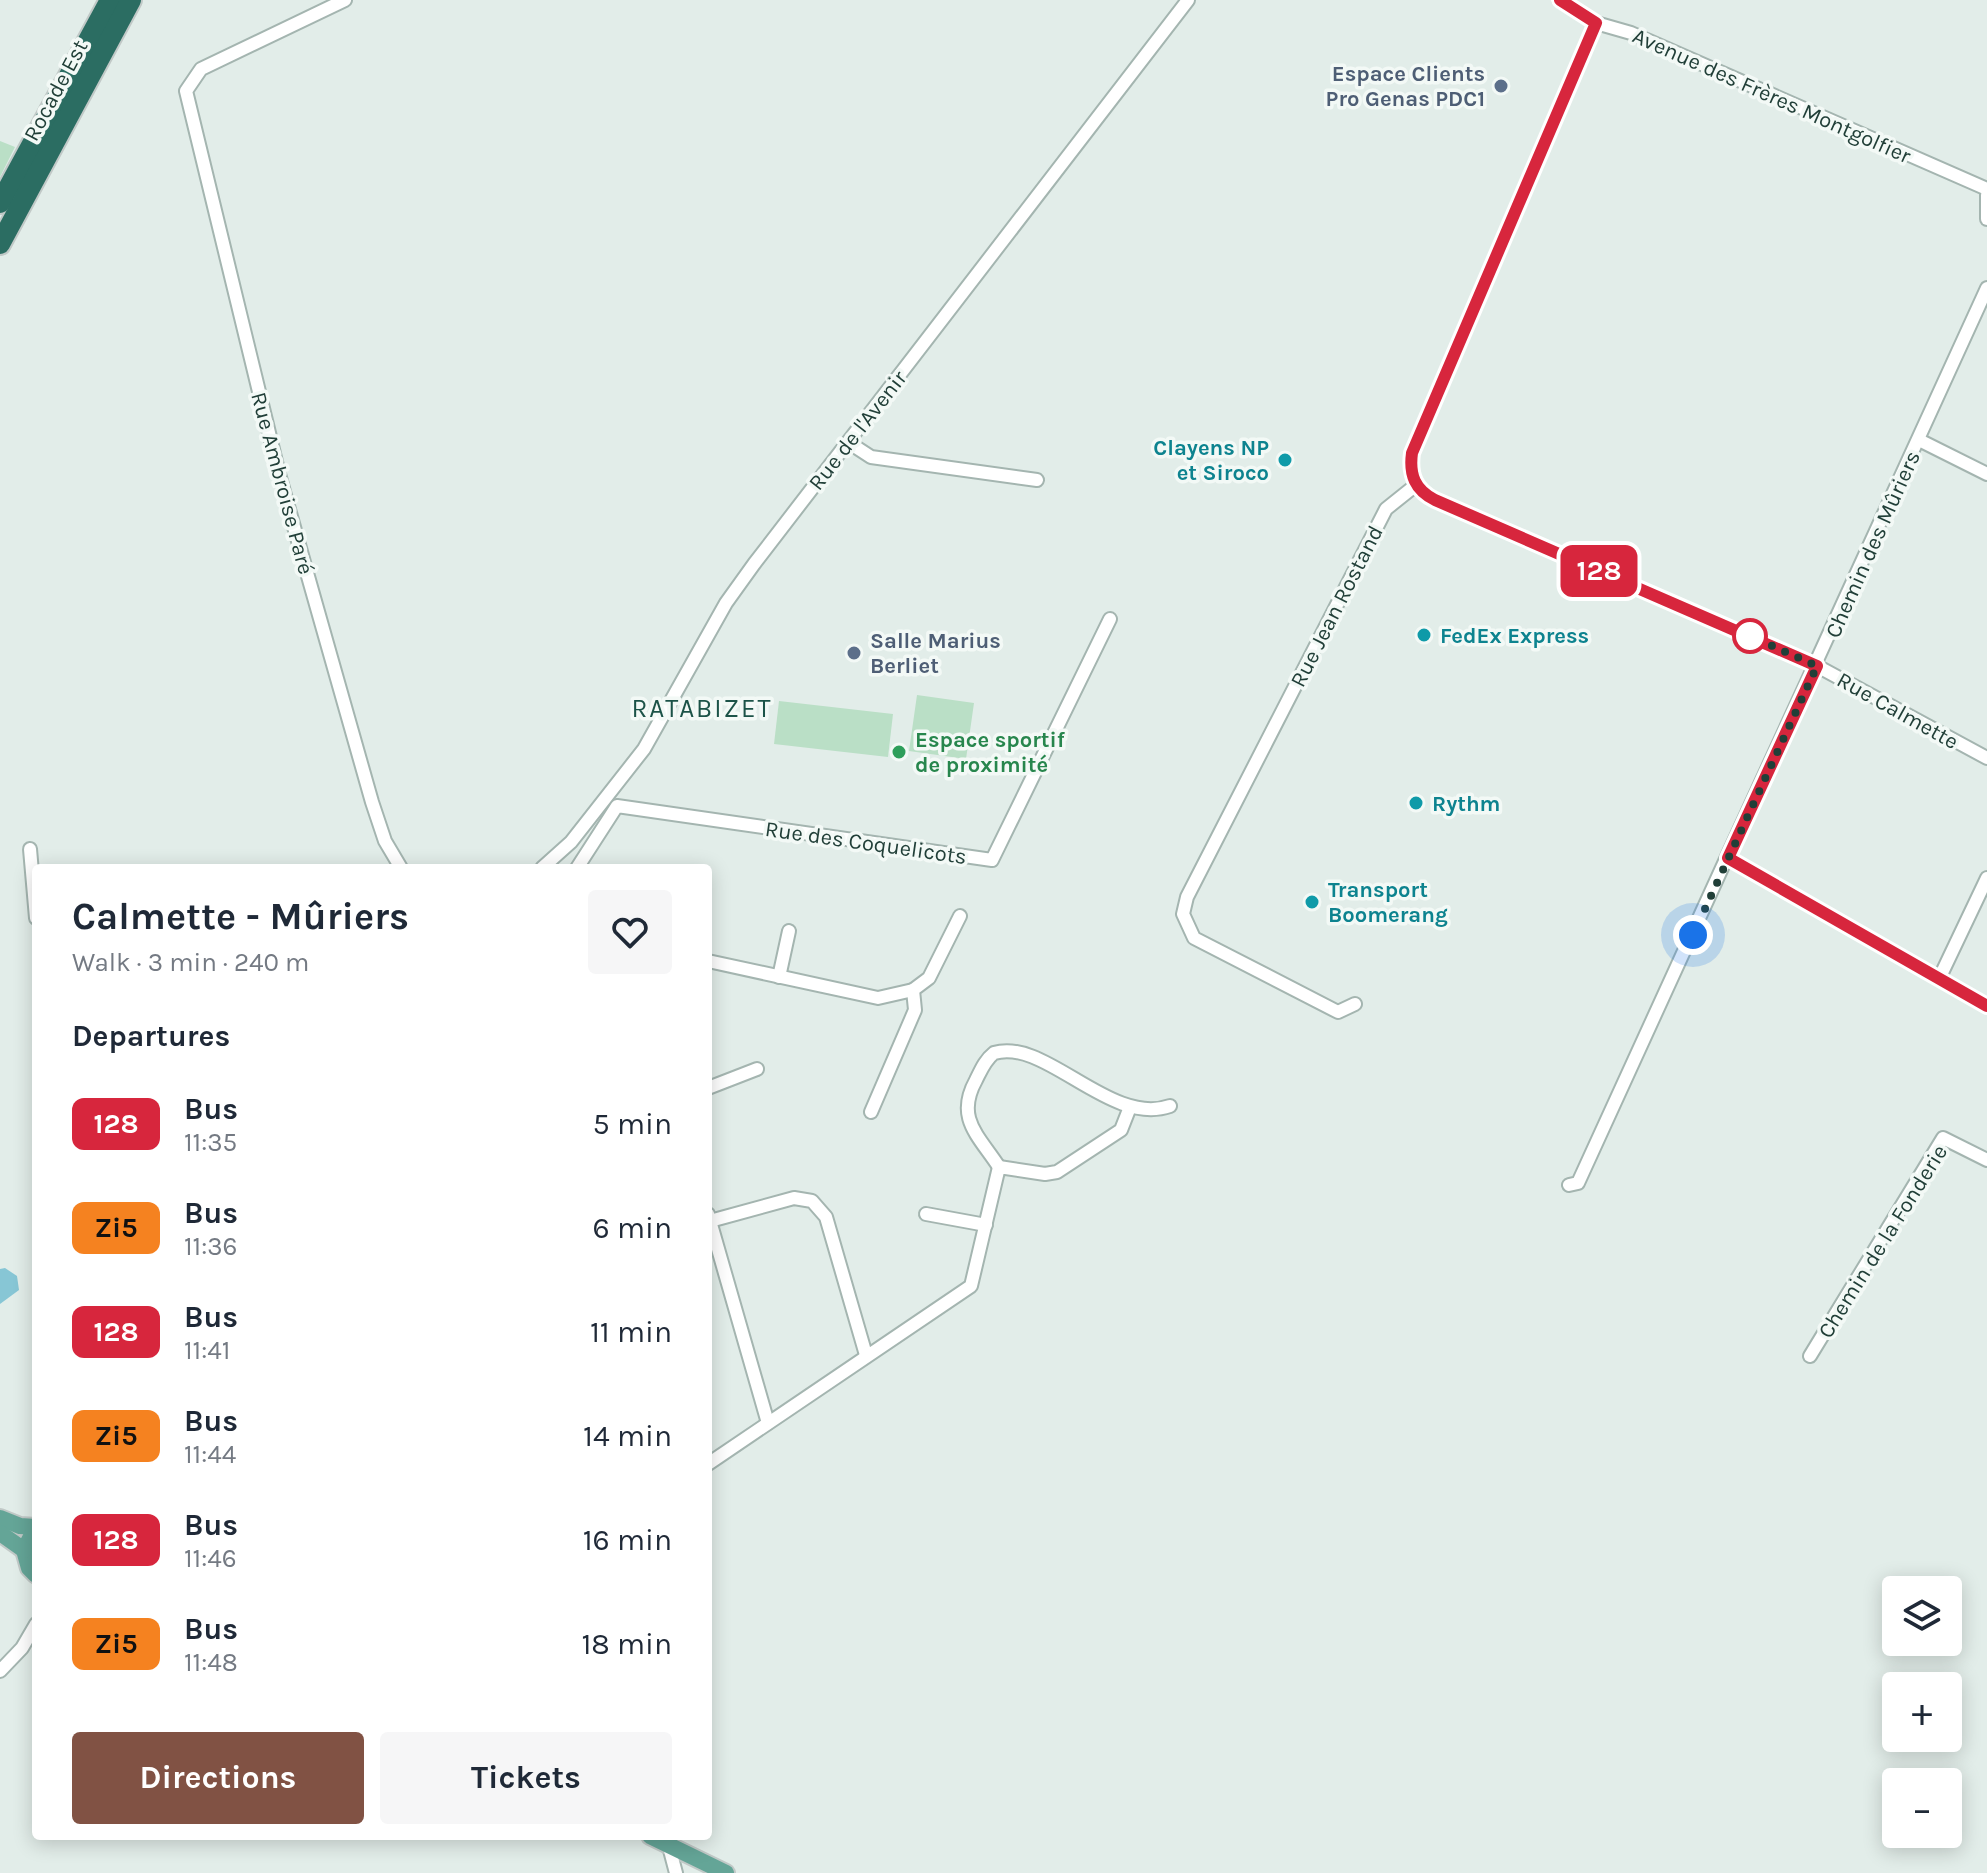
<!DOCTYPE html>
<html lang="en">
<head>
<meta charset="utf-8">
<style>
	body { margin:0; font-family:Karla,sans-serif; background:#f6f6f7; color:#1f2937; height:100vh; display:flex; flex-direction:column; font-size:30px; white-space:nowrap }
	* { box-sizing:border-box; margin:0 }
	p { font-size:26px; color:#747a83 }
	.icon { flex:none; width:44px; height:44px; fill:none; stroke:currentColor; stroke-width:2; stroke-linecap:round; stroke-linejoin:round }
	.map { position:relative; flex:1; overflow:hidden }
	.sheet { position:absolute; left:32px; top:864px; width:680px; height:976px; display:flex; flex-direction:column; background:#fff; border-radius:8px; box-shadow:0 4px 20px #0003 }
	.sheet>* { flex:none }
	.badge { padding:0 16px; border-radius:12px; font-size:28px; line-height:52px }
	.controls { position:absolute; left:1882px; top:1576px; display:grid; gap:16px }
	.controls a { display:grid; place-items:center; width:80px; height:80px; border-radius:8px; background:#fff; box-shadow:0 4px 20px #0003; font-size:40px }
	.you { position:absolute; width:40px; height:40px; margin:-20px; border:6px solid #fff; border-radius:50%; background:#1a73e8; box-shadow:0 0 0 12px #1a73e833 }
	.map>.badge { position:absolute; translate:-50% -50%; box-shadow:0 0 0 4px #fff }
	h2 { padding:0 40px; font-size:30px; line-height:72px }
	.round { display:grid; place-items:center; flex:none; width:84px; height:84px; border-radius:8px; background:#f6f6f7 }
	.summary { display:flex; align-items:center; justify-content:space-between; height:136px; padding:0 40px }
	h1 { font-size:38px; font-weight:700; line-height:60px }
	.button { display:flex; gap:16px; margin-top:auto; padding:16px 40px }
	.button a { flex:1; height:92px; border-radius:8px; background:#815244; color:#fff; font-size:32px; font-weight:700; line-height:92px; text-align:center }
	.button a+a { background:#f6f6f7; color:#1f2937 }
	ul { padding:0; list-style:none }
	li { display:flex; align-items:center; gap:24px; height:104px; padding:0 40px }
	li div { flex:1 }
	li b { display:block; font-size:30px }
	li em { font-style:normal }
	li .badge { min-width:88px; font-weight:700; text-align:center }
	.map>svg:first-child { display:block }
</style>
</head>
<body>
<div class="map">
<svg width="1987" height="1873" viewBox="0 0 1987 1873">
	<rect width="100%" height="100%" fill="#e2ede9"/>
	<!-- green -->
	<g fill="#badfc6">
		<polygon points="0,141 15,147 0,177"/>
		<polygon points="917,695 974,703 966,759 909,751"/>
		<polygon points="779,701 893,714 888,757 774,744"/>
	</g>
	<!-- water -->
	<polygon fill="#87c6d5" points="5,1268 17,1276 19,1290 0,1304 0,1269"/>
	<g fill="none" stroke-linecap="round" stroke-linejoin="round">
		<!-- minor casing -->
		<g stroke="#a4b5b0" stroke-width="16">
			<g id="minor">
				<polyline points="345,0 201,69 186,91 279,474 372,802 385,841 401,868"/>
				<polyline points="1559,0 1596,23 1631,33 1987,189"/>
				<path d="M1596 23 1412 453C1409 475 1415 490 1435 500L1817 666 1987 758"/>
				<polyline points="1987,195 1987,219"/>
				<polyline points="1919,440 1987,474"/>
				<polyline points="848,442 871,457 1037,480"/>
				<polyline points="30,849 36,918"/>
				<polyline points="1728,858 1987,1006"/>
				<polyline points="542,868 571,842 644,749 726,603 754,564 1188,0"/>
				<polyline points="577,868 617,806 992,860 1110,619"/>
				<polyline points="708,961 878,998 913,990"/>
				<polyline points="779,977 789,931"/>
				<polyline points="1939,979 1987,878"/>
				<polyline points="1355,1004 1338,1012 1194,938 1183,914 1187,897 1386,509 1416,485"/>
				<polyline points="708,1088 757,1069"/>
				<polyline points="871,1112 915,1010 913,990 929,978 960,916"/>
				<path d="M999 1167C978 1135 955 1118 976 1080 981 1070 985 1060 994 1053 1045 1037 1110 1127 1170 1106"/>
				<polyline points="1569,1185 1578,1183 1987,288"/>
				<polyline points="708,1214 768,1423"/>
				<polyline points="926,1214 986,1225"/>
				<polyline points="710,1221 794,1198 812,1201 826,1217 866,1355"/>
				<polyline points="1810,1356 1943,1138 1987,1160"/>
				<polyline points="708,1464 971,1286 999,1167 1045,1174 1057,1172 1121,1130 1130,1107"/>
				<polyline points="0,1671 22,1648 36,1624"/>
				<polyline points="667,1839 676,1873"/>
			</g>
		</g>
		<!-- major casing -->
		<g stroke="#c1c9c7" stroke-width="20">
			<g id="major">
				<polyline points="0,1518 20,1526 36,1527"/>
				<polyline points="36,1527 24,1550 29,1568 36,1575"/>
				<polyline points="0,1533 24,1550"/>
				<polyline points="650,1836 726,1873"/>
			</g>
		</g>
		<!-- highway casing -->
		<g stroke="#c1c9c7" stroke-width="24">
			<g id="highway">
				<polyline points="0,203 110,0"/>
				<polyline points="0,244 131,0"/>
			</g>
		</g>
		<!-- minor -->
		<use href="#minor" stroke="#fff" stroke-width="12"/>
		<!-- major -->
		<use href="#major" stroke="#64a597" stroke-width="16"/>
		<!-- highway -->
		<use href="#highway" stroke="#2b6d62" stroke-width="20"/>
	</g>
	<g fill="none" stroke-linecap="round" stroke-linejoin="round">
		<!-- line casing -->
		<g stroke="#fff" stroke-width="18">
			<path id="line" d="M1560 0 1596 23 1412 453C1409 475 1415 490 1435 500L1817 666 1728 858 1987 1006"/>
		</g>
		<!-- line -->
		<use href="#line" stroke="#d7263d" stroke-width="12"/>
		<!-- walk -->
		<polyline stroke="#213f38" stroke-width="8" stroke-dasharray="0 14.4" points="1693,935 1817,666 1750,636"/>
	</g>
	<!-- markers -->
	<g fill="#5c6f8a" stroke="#f3f9f6" stroke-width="3">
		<circle cx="1501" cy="86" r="8"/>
		<circle cx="854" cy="653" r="8"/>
	</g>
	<g fill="#0f9aa8" stroke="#f3f9f6" stroke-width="3">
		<circle cx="1285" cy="460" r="8"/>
		<circle cx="1424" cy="635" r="8"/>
		<circle cx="1416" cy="803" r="8"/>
		<circle cx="1312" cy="902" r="8"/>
	</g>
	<circle fill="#fff" stroke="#d7263d" stroke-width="4" cx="1750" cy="636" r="16"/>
	<circle fill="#2e9e5b" stroke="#f3f9f6" stroke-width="3" cx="899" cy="752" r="8"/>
	<g text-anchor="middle" stroke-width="7" stroke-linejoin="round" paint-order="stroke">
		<!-- service labels -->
		<g font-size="22" font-weight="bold" fill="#4e5e75" stroke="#f3f9f6" text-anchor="end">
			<text x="1485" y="81">Espace Clients<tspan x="1485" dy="25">Pro Genas PDC1</tspan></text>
			<text x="870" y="648" text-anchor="start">Salle Marius<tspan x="870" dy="25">Berliet</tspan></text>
		</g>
		<!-- street labels -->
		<g font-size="22" fill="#213f38" stroke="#f3f9f6">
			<text transform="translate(55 90) rotate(-62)" y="8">Rocade Est</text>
			<text transform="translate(1772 95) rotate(24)" y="8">Avenue des Frères Montgolfier</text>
			<text transform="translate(857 430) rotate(-52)" y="8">Rue de l'Avenir</text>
			<text transform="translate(283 483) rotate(75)" y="8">Rue Ambroise Paré</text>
			<text transform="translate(1872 544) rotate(-66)" y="8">Chemin des Mûriers</text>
			<text transform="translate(1336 606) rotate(-63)" y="8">Rue Jean Rostand</text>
			<text transform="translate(1898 710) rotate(29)" y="8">Rue Calmette</text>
			<text transform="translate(866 842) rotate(8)" y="8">Rue des Coquelicots</text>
			<text transform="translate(1882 1241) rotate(-58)" y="8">Chemin de la Fonderie</text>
		</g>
		<!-- culture labels -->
		<g font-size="22" font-weight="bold" fill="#0d838f" stroke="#f3f9f6" text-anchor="start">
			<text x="1269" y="455" text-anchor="end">Clayens NP<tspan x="1269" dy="25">et Siroco</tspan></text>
			<text x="1440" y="643">FedEx Express</text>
			<text x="1432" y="811">Rythm</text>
			<text x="1328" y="897">Transport<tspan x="1328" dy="25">Boomerang</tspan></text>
		</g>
		<!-- leisure labels -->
		<g font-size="22" font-weight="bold" fill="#27864d" stroke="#f3f9f6" text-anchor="start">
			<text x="915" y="747">Espace sportif<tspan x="915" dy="25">de proximité</tspan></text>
		</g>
		<!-- quarter labels -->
		<g font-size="26" letter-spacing="2" fill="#1c5348" stroke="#f3f9f6">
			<text x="702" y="717">RATABIZET</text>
		</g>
	</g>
</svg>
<div class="controls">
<a><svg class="icon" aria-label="layers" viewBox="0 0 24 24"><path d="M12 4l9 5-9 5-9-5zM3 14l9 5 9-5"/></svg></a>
<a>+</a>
<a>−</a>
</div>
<div class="you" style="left:1693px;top:935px"></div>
<b class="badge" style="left:1599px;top:571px;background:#d7263d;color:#fff">128</b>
<section class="sheet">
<div class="summary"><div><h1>Calmette - Mûriers</h1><p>Walk · 3 min · 240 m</p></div><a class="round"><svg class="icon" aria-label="heart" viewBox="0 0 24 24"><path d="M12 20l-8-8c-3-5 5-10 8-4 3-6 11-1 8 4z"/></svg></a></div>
<h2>Departures</h2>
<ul>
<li><span class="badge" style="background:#d7263d;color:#fff">128</span><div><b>Bus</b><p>11:35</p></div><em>5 min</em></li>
<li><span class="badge" style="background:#f58220;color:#111">Zi5</span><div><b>Bus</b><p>11:36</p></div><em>6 min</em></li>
<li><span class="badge" style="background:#d7263d;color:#fff">128</span><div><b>Bus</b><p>11:41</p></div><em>11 min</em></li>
<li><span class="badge" style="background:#f58220;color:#111">Zi5</span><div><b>Bus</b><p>11:44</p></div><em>14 min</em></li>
<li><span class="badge" style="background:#d7263d;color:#fff">128</span><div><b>Bus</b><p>11:46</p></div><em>16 min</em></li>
<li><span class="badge" style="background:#f58220;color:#111">Zi5</span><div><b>Bus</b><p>11:48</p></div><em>18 min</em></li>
</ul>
<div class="button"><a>Directions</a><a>Tickets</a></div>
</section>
</div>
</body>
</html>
